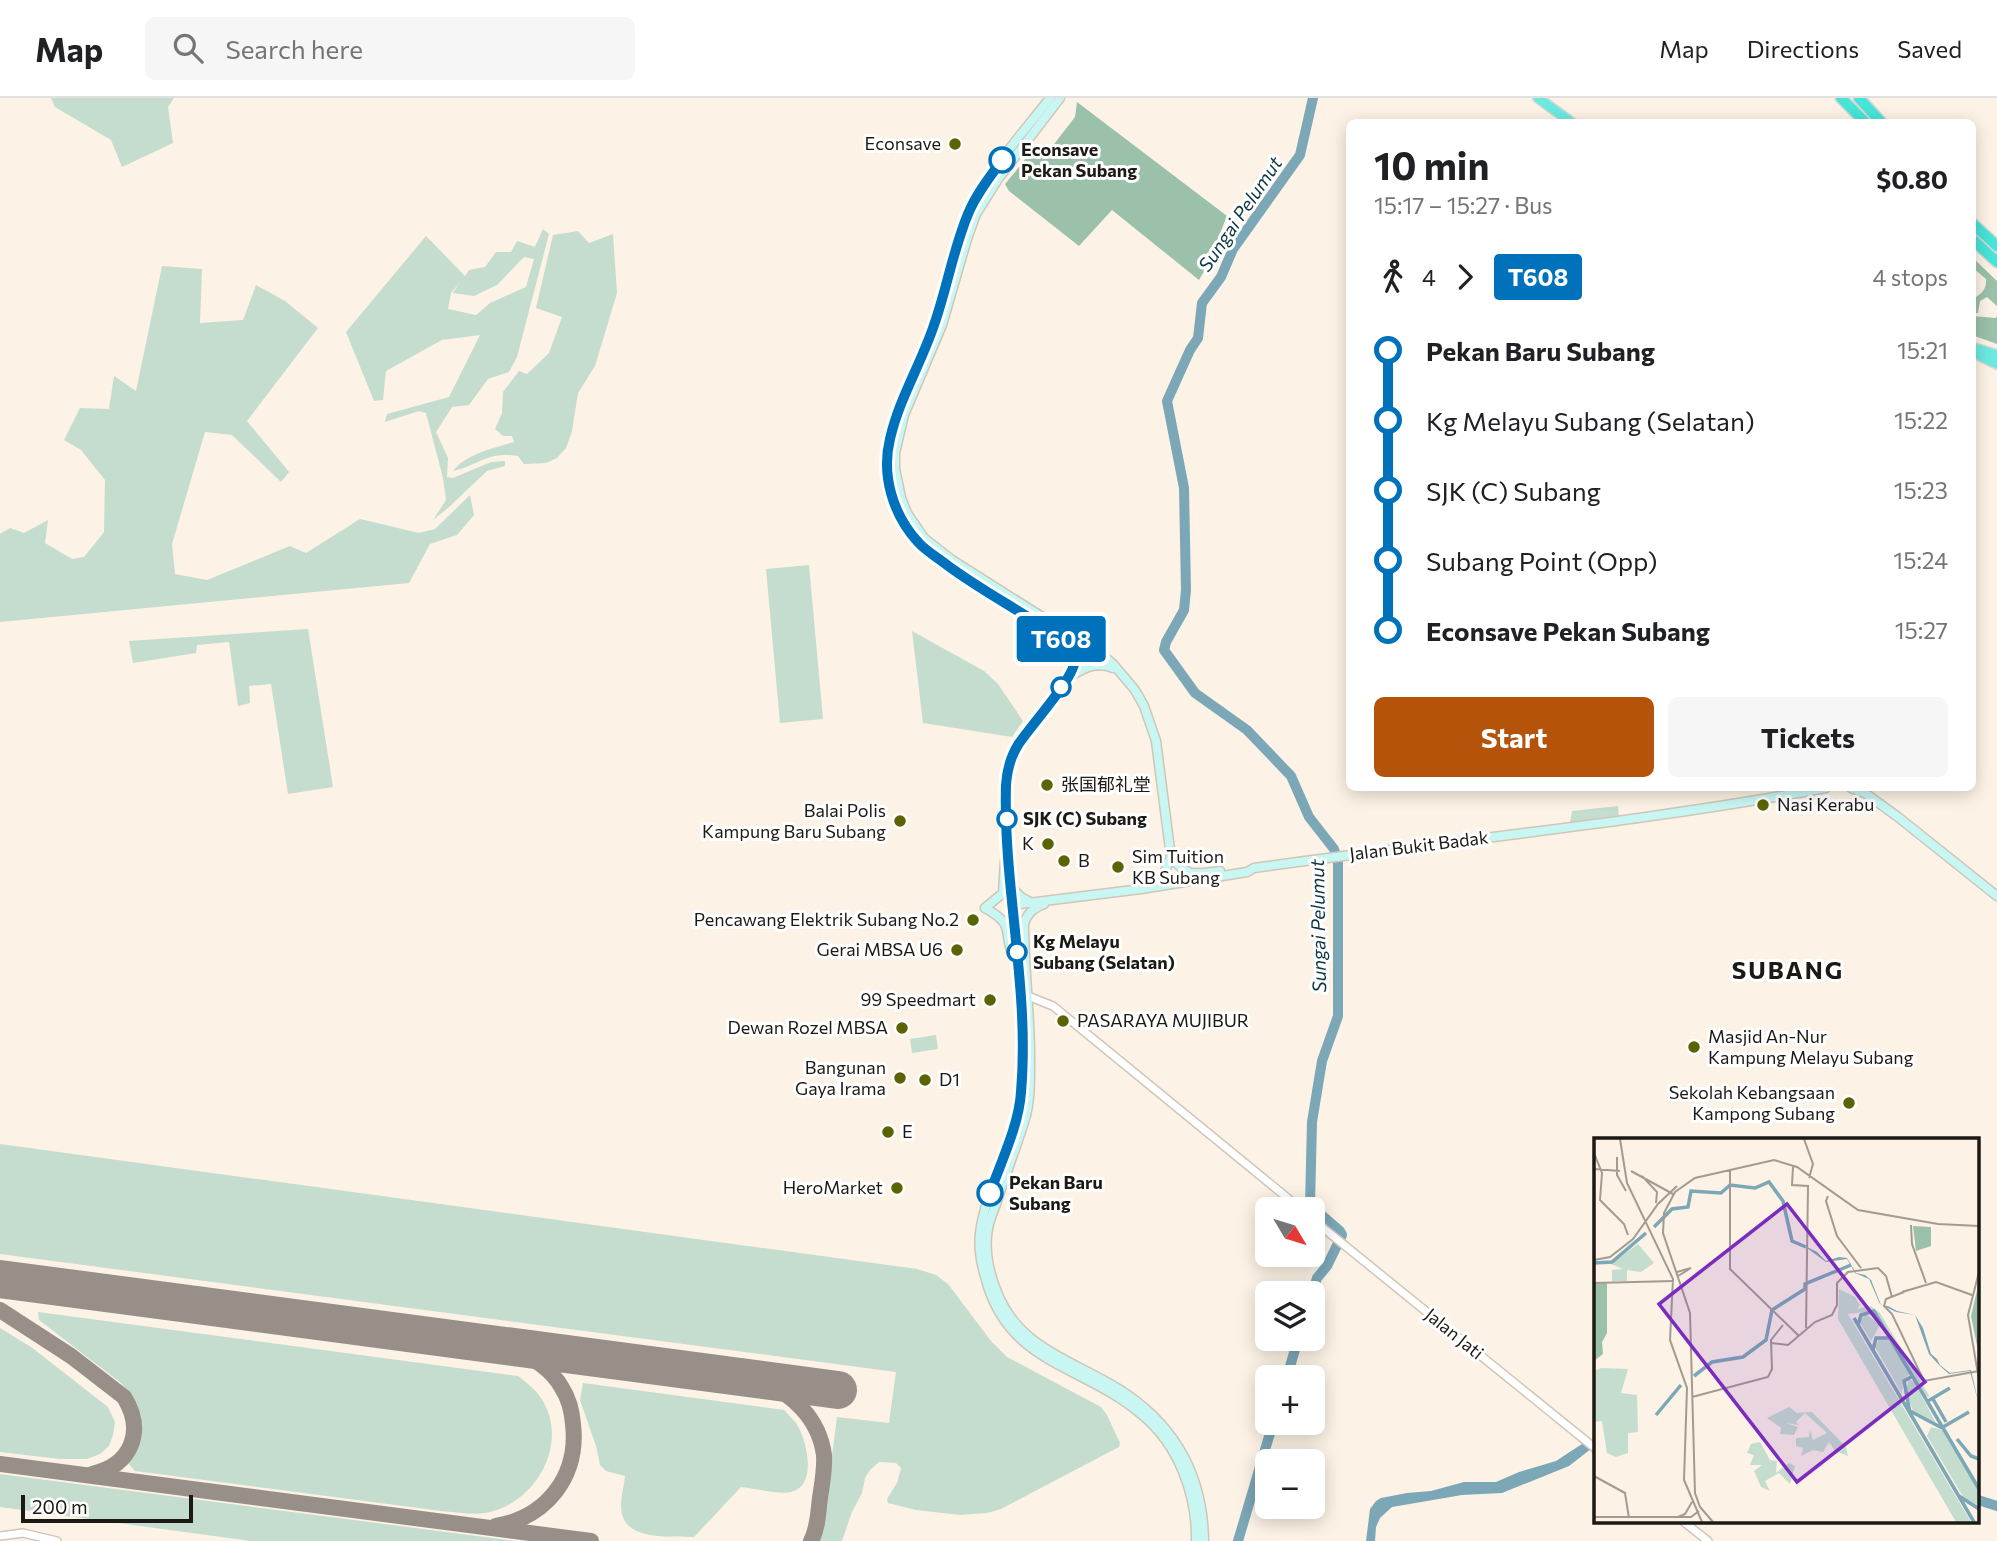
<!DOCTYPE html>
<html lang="en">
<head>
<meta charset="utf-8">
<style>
	body { margin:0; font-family:Commissioner,"Noto Sans SC",sans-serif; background:#f6f6f6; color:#202124; height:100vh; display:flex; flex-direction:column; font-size:26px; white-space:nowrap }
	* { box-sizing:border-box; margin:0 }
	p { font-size:23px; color:#757577 }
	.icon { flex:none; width:38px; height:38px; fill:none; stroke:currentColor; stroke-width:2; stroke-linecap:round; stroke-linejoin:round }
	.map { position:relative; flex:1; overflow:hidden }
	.drawer { position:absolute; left:1346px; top:21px; width:630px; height:672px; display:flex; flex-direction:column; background:#fff; border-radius:10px; box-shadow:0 4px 18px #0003 }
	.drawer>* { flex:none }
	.badge { padding:0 14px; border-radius:5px; font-size:24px; line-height:46px }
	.needle { width:46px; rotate:128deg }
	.controls { position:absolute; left:1255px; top:1099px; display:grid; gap:14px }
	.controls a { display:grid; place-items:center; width:70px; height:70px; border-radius:10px; background:#fff; box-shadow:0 4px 18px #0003; font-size:35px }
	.scale { position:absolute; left:21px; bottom:18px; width:172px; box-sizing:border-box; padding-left:7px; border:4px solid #1d1915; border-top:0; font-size:19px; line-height:24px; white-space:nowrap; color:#1d1915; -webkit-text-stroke:5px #fff; paint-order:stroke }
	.map>.badge { position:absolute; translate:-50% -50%; box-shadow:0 0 0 4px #fff }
	.legs { display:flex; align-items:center; gap:10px; height:77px; padding:0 28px; font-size:23px }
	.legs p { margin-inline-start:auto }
	.head { display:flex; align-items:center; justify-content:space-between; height:119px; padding:0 28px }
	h1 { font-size:38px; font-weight:700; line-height:52px }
	.primary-button { display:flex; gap:14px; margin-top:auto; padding:14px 28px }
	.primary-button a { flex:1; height:80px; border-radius:10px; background:#b45309; color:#fff; font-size:28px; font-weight:700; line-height:80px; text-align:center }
	.primary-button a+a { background:#f6f6f6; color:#202124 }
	ul { padding:0 28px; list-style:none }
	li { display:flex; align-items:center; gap:24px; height:70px; font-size:26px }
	li i { display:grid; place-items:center; width:10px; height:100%; margin:0 9px; background:currentColor }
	li i::after { content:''; width:18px; height:18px; margin:-9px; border:5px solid; border-radius:50%; background:#fff }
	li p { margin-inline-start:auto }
	li:first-child i { background:linear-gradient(#0000 50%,currentColor 0) }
	li:last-child i { background:linear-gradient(currentColor 50%,#0000 0) }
	header { display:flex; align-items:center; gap:42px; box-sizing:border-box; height:98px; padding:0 35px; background:#fff; border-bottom:2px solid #e0e0e0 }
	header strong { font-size:33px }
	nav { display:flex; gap:38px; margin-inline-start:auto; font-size:24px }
	.search { width:490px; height:63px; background:#f6f6f6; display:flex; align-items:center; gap:18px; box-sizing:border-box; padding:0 24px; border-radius:10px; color:#757577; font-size:26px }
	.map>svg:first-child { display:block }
</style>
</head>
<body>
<header>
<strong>Map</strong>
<div class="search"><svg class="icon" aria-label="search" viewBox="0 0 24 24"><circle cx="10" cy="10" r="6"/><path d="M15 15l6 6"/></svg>Search here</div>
<nav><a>Map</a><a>Directions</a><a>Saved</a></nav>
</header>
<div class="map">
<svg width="1997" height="1443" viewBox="0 0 1997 1443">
	<rect width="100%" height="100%" fill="#fcf2e5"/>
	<!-- green -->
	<g fill="#c5ddce" fill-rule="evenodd">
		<polygon points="51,0 174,0 168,9 173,45 122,69 111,42 55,9"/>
		<path d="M543 131 549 136 517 259 509 274 488 281 469 307 452 309 436 334 448 360 447 379 453 380 491 364 505 363V368L487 373 449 409 433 422 446 402 443 380 426 315 419 313 385 324 387 316 449 299 480 237 442 242 386 273 383 302 374 303 346 234 426 138 465 178 469 172 485 169 496 154H511L517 143 535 149ZM524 159 534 161 526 189 490 205 476 217 448 211 451 195 460 184 453 195 474 198 497 187Z"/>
		<path d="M578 133 589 145 613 136 617 195 595 268 578 295 572 333 566 350 557 360 546 365 524 366 518 358C487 353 479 367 453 373 466 356 493 350 514 344L512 338H503L495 331 502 315 503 294 519 273 527 276 549 255 562 219 536 210 553 137Z"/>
		<polygon points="162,168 202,171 200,225 243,222 256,187 285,203 318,230 247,323 289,374 281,384 232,337 205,334 172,446 175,476 207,482 290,448 306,455 360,421 419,435 435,431 470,397 474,417 457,437 430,446 409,485 0,524 0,436 10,430 24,435 48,422 45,445 72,461 84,459 104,434 105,382 81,352 64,342 80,310 109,311 114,278 136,293"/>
		<polygon points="809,467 823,621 780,625 766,471"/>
		<polygon points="308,531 333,689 288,696 271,586 249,588 250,605 238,608 229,544 197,547 196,555 133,565 129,543"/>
		<polygon points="912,533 984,573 998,586 1023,623 1012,639 923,625"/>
		<polygon points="1618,708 1619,720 1570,725 1572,713"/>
		<polygon points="936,937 938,951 912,955 910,941"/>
		<polygon points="0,1046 917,1171 936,1177 948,1186 991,1243 1007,1259 1101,1309 1107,1317 1120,1345 1119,1349 1001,1411 987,1415 960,1417 916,1412 888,1405 887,1401 897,1385 901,1370 896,1365 879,1364 870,1372 865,1380 862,1395 852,1414 842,1443 818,1443 823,1427 837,1319 889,1325 896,1274 0,1156"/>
		<path d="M38 1214 518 1278C526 1284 535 1291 541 1300 570 1344 537 1403 490 1414 475 1418 456 1414 441 1413L135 1373 128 1365C146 1336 146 1310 121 1285L39 1222Z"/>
		<polygon points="0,1230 31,1249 108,1309 115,1324 113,1337 109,1348 100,1356 87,1361 60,1361 0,1354"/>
		<path d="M583 1285 784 1312C788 1316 792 1321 796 1325 807 1341 818 1388 791 1394 779 1397 754 1390 741 1389L694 1439C672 1438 628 1443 622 1416 619 1405 624 1389 625 1378L606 1373 600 1367 596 1348 580 1302Z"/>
		<polygon points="0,1376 515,1443 251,1443 0,1409"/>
	</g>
	<!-- forest -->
	<g fill="#9bc1aa">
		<polygon points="1077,4 1227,118 1206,170 1199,182 1112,112 1079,148 1009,93 1005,86 1037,47 1048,54 1075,19"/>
		<path d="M1973 160 1997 183V208L1987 199 1980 203 1978 215H1972V201C1981 197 1987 191 1986 181L1972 169Z"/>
		<polygon points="1972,218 1996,220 1997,218 1997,246 1972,237"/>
	</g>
	<!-- water -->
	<polygon fill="#7ba7b7" points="1596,1340 1596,1347 1569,1368 1502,1395 1462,1397 1392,1409 1380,1420 1376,1429 1375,1443 1366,1443 1370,1411 1376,1403 1381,1400 1407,1395 1431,1393 1464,1384 1496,1384 1519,1374 1556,1363 1582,1346"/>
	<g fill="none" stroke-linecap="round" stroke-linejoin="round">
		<!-- river -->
		<g stroke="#7ba7b7" stroke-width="10">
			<polyline points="1312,1195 1317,1180 1327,1168 1342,1137 1340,1133 1310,1107 1312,1024 1322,963 1338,918 1338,765 1334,751 1309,719 1291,678 1247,632 1195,595 1164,552 1166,544 1184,512 1186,492 1184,390 1167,303 1190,252 1198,240 1202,205 1221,179 1233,151 1300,57 1313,0"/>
			<polyline points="1287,1279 1298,1241"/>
			<polyline points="1978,1402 1997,1408"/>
			<polyline points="1238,1443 1273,1325"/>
		</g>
		<!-- taxiway -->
		<g stroke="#989088" stroke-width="16">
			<path d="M0 1212 71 1258 124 1299C145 1333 132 1367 92 1376"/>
			<path d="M759 1282C792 1295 819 1320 824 1357 825 1371 822 1386 820 1400 818 1415 818 1430 811 1443"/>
			<polyline points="0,1366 591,1443"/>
			<path d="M496 1428C547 1419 579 1378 573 1326 572 1313 569 1301 562 1290 551 1270 532 1260 512 1249"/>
		</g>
		<!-- runway -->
		<polyline stroke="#989088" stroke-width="38" points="0,1181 838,1292"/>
		<!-- tertiary casing -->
		<g stroke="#cfc6b9" stroke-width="10">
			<g id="tertiary">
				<polyline points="1028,898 1053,908 1301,1111"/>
				<polyline points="1312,1121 1596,1351"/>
				<polyline points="1684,1424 1708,1443"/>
				<polyline points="0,1438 23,1435 57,1443"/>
			</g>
		</g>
		<!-- secondary casing -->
		<g stroke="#cfc6b9" stroke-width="11">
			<g id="secondary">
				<path d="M1050 0C1026 31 996 64 977 99 954 139 950 187 933 230 918 268 893 309 888 349 885 376 890 404 905 426 933 470 1010 506 1054 536 1062 542 1074 548 1075 558 1079 583 1010 639 1007 681 1005 706 1007 731 1008 755 1013 834 1028 914 1022 993 1018 1041 986 1087 980 1135 978 1152 981 1166 986 1182 1009 1267 1084 1267 1141 1316 1178 1346 1197 1396 1196 1443"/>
				<polyline points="1060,0 998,81 976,116 967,141 942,227 904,317 895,355 895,370 901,400 907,415 924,440 952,462 1101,556 1113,566 1135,592 1144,608 1156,643 1171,759 1163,778 1141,791"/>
				<path d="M1070 579C1083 570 1097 563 1113 570"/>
				<polyline points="1851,690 1865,695 1898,719 1997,798"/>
				<path d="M1171 759C1187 780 1196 776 1220 773"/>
				<polyline points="1010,788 1021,799 1032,805"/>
				<path d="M1044 806C1034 810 1027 815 1024 826 1024 873 1031 921 1030 969 1030 986 1030 1004 1025 1021 1016 1050 1005 1078 996 1106 993 1114 989 1123 988 1131 984 1151 989 1175 997 1194 1019 1250 1070 1261 1117 1290 1174 1325 1203 1376 1204 1443"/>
				<path d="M1012 807 1141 791 1247 774 1254 770C1445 743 1637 725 1826 690"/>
				<path d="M985 810C1019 829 1000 834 1015 861"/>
				<polyline points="985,810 1003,795 1005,763"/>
			</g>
		</g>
		<!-- trunk casing -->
		<g stroke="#d6d6d5" stroke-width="12">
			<g id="trunk">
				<polyline points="1538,0 1571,24"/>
				<polyline points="1974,250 1997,257"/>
				<polyline points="1972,254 1997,266"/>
			</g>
		</g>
		<!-- motorway casing -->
		<g stroke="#d6d6d5" stroke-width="13">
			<g id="motorway">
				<polyline points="1841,0 1865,24"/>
				<polyline points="1859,0 1881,24"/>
				<polyline points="1972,125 1997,148"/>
				<polyline points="1972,141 1997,164"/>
			</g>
		</g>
		<!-- tertiary -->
		<use href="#tertiary" stroke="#fff" stroke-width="7"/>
		<!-- secondary -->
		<use href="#secondary" stroke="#c8f7f3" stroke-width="8"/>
		<!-- trunk -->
		<use href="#trunk" stroke="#6ceae0" stroke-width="9"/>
		<!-- motorway -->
		<use href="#motorway" stroke="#47e4d8" stroke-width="10"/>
	</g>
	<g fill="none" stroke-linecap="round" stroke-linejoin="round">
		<!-- line-1 casing -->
		<g stroke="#fff" stroke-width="16">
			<path id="line-1" d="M990 1095C1001 1064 1019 1027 1021 994 1030 891 1003 789 1006 687 1007 673 1011 658 1018 647 1030 628 1078 577 1075 559 1074 548 1062 542 1054 536 1018 511 978 491 943 464 935 458 925 452 918 444 893 417 881 377 890 341 899 301 921 266 934 227 947 190 953 152 968 116 976 96 990 79 1002 62"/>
		</g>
		<!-- line-1 -->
		<use href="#line-1" stroke="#0072bc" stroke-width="10"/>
	</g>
	<!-- markers -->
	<g fill="#5c6402" stroke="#fff" stroke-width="2.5">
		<circle cx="955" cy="46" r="7"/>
		<circle cx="1047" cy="687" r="7"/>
		<circle cx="1763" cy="707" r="7"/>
		<circle cx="900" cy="723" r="7"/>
		<circle cx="1048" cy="746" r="7"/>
		<circle cx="1064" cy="763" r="7"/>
		<circle cx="1118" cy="769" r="7"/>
		<circle cx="973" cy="822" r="7"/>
		<circle cx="957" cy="852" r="7"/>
		<circle cx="990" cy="902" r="7"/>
		<circle cx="1063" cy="923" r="7"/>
		<circle cx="902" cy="930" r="7"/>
		<circle cx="1694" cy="949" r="7"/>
		<circle cx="900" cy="980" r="7"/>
		<circle cx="925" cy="982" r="7"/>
		<circle cx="1849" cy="1005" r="7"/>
		<circle cx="888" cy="1034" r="7"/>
		<circle cx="897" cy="1090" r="7"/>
	</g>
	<g fill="#fff" stroke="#0072bc" stroke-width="3.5">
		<circle cx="1002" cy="62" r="12"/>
		<circle cx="1061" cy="589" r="9"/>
		<circle cx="1007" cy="721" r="9"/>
		<circle cx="1017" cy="854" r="9"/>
		<circle cx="990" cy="1095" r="12"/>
	</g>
	<g text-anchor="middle" stroke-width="6" stroke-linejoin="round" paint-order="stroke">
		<!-- poi labels -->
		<g font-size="18" fill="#1d1915" stroke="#fff" text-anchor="end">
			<text x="941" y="52">Econsave</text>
			<text x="1061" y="693" text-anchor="start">张国郁礼堂</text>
			<text x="1777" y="713" text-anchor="start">Nasi Kerabu</text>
			<text x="886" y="719">Balai Polis<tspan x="886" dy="21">Kampung Baru Subang</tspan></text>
			<text x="1034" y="752">K</text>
			<text x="1132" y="765" text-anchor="start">Sim Tuition<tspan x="1132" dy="21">KB Subang</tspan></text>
			<text x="1078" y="769" text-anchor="start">B</text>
			<text x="959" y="828">Pencawang Elektrik Subang No.2</text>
			<text x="943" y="858">Gerai MBSA U6</text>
			<text x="976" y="908">99 Speedmart</text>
			<text x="1077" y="929" text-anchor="start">PASARAYA MUJIBUR</text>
			<text x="888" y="936">Dewan Rozel MBSA</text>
			<text x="1708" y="945" text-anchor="start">Masjid An-Nur<tspan x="1708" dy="21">Kampung Melayu Subang</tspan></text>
			<text x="886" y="976">Bangunan<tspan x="886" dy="21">Gaya Irama</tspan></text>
			<text x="939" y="988" text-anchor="start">D1</text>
			<text x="1835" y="1001">Sekolah Kebangsaan<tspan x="1835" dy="21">Kampong Subang</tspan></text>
			<text x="902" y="1040" text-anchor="start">E</text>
			<text x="883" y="1096">HeroMarket</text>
		</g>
		<!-- stop labels -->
		<g font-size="18" font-weight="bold" fill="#1d1915" stroke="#fff" text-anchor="start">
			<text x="1021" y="58">Econsave<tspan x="1021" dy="21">Pekan Subang</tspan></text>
			<text x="1023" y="727">SJK (C) Subang</text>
			<text x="1033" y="850">Kg Melayu<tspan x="1033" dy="21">Subang (Selatan)</tspan></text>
			<text x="1009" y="1091">Pekan Baru<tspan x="1009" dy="21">Subang</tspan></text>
		</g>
		<!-- street labels -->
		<g font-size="18" fill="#1d1915" stroke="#fff">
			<text transform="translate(1419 748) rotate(-7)" y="6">Jalan Bukit Badak</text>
			<text transform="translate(1454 1236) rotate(39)" y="6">Jalan Jati</text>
		</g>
		<!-- water labels -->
		<g font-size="19" font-style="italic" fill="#0e3744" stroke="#fff">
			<text transform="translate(1240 116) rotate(-56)" y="7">Sungai Pelumut</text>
			<text transform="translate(1318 828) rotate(-91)" y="7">Sungai Pelumut</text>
		</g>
		<!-- district labels -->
		<g font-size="24" font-weight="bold" letter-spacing="2" fill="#1d1915" stroke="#fff">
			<text x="1788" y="881">SUBANG</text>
		</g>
	</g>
	<!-- overview -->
	<g transform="translate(1594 1040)">
		<rect width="385" height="385" fill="#fcf2e5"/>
		<path d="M44 106 60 125 47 134 33 132V143H18V132L29 131 17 126ZM245 151 261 159 266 167 263 171 277 168 286 175 336 259 331 258 281 173 254 176 377 384H362L244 181ZM272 176 286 187 277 203 265 183ZM285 201 295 202 316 236 309 242 308 256 281 209ZM7 230 34 231 27 255 43 257 44 294 34 295V315L22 319 13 315 8 283 0 284V233ZM315 241 320 244 342 285 319 273 312 254ZM195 269 203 275 218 274 252 309 254 318 241 313 235 304 229 314 219 312 207 318 209 310 202 308V300L215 299 216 292 219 302 233 295 211 275 202 284 205 287 192 285 204 289 200 297 186 296 187 290 173 280ZM337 289 348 292 373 333 385 354V370L371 362 333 298ZM166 304 176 322 183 323 182 335 195 325 201 328 196 346 185 335 171 343 176 353 167 349 160 333 168 327H156L160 317 153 315 157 306Z" fill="#c5ddce"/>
		<path d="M319 88 337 89V108L322 113ZM385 144V218L377 178ZM0 145H13V195L8 204 9 216 0 223Z" fill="#9bc1aa"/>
		<path d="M209 107 223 114 232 123 245 119 253 120 262 135 271 137 277 142 287 167 294 168 303 173 321 177 329 190 337 216 343 221 346 227 356 235 377 232 385 267 376 233 355 236 345 227 335 216 321 177 302 174 286 166 275 141 261 135 253 121 232 124Z" fill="#7ba7b7"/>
		<path fill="none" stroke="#7ba7b7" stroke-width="3.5" d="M60 89 78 71 94 69 97 53 127 55 136 47 161 50 175 44 189 63 198 103 212 109M0 125 18 124 52 95M260 180 380 384M264 187 267 177 280 173 385 351M279 212 282 200H295M100 238 118 224 149 219 172 202 178 172 211 151V146L257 127M339 261 352 284M334 263 356 250M316 273 348 290M316 275 310 243 317 239M62 277 87 247M349 289 375 274M363 301 377 318 385 321M365 358 385 371"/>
		<path fill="none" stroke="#a39b92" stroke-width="2" d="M26 1 33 45 79 141 76 202 93 250 90 342 108 384M210 1 219 26 215 40M0 15 8 35 6 62 30 86 34 97M23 19V37L32 53M199 29 198 47 214 48 212 190M0 31 26 33M136 31V131L205 198M37 33 79 56M48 38 63 54 62 65M234 58 232 63 243 98 267 130M317 87 318 106 332 145M0 122 16 119 39 101 64 66 83 48M83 134 97 130 84 138M385 134 374 177 385 242M0 145 80 143M308 154 342 144 378 157M310 154 292 161 290 168 298 176 330 243 385 233M177 205 194 207 221 184 238 177 243 167V145L254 134 284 130 292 138 298 159M98 259 174 239 178 231 177 202 189 187M0 338 31 355 35 380M0 379H97L105 373M84 379 91 376 98 364M119 384 106 369 101 355 96 175 69 95 70 75 81 54 101 40 180 22 203 29 264 72 344 86 385 88"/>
		<path fill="#7b2cbf" fill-opacity="0.15" stroke="#7b2cbf" stroke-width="3.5" d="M193 66 331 244 203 344 65 166Z"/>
		<rect width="385" height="385" fill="none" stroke="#1d1915" stroke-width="3.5"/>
	</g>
</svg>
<div class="controls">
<a><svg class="needle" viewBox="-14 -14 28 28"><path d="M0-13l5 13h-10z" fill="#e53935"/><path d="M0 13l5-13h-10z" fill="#757577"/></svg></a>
<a><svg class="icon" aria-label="layers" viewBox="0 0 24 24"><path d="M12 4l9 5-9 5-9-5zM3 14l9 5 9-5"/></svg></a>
<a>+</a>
<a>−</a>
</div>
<div class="scale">200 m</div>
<b class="badge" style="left:1061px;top:541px;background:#0072bc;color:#fff">T608</b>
<section class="drawer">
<div class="head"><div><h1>10 min</h1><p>15:17 – 15:27 · Bus</p></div><b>$0.80</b></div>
<div class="legs"><svg class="icon" aria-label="walk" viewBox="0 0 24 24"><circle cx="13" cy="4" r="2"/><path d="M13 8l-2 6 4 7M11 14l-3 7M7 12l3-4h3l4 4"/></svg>4<svg class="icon" aria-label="forward" viewBox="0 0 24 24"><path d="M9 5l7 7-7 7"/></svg><b class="badge" style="background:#0072bc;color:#fff">T608</b><p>4 stops</p></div>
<ul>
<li><i style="color:#0072bc"></i><b>Pekan Baru Subang</b><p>15:21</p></li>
<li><i style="color:#0072bc"></i><span>Kg Melayu Subang (Selatan)</span><p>15:22</p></li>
<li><i style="color:#0072bc"></i><span>SJK (C) Subang</span><p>15:23</p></li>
<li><i style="color:#0072bc"></i><span>Subang Point (Opp)</span><p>15:24</p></li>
<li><i style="color:#0072bc"></i><b>Econsave Pekan Subang</b><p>15:27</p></li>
</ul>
<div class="primary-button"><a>Start</a><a>Tickets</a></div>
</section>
</div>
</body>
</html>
